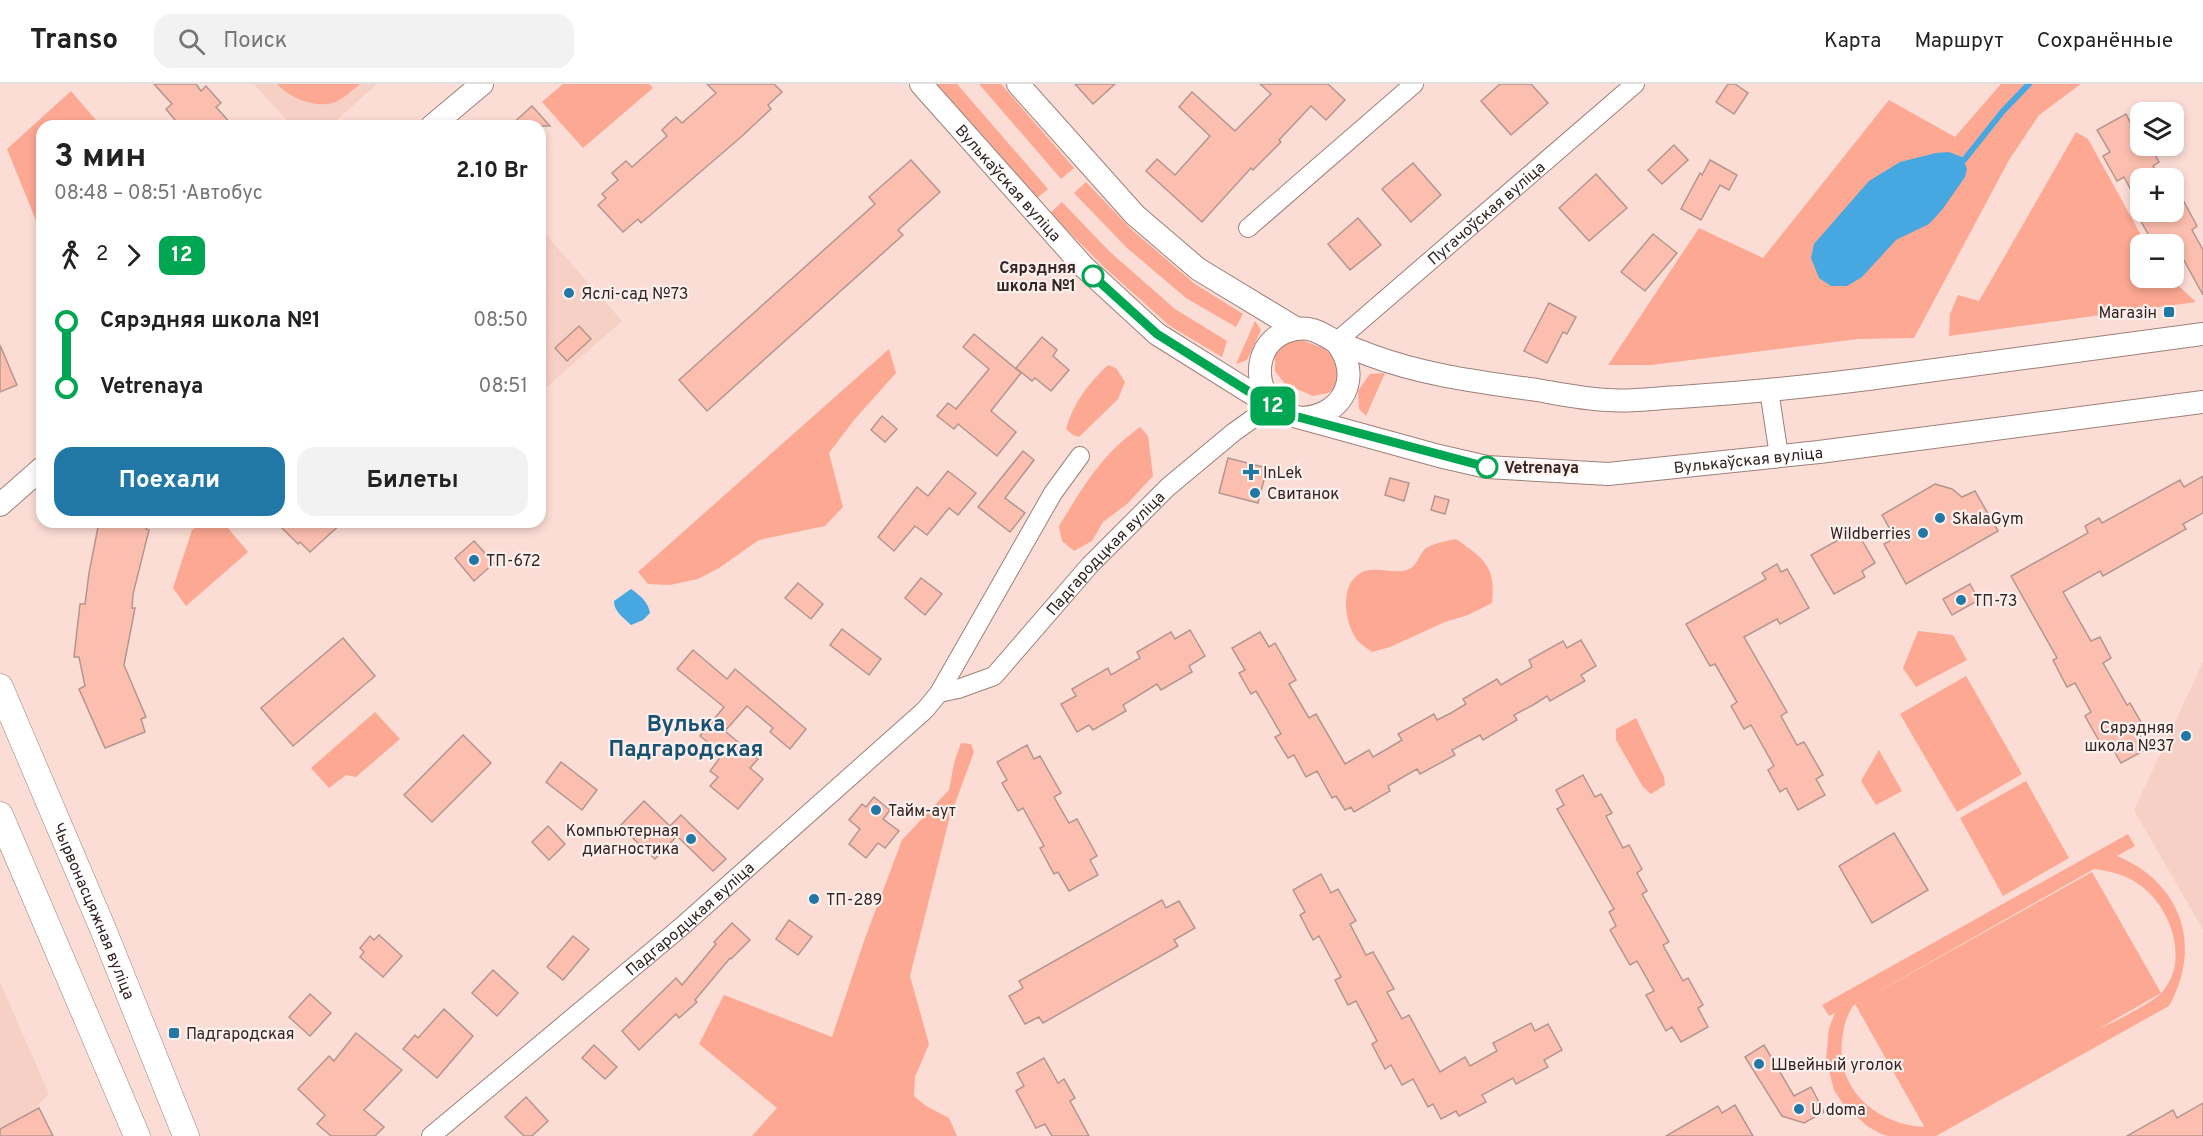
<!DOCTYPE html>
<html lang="ru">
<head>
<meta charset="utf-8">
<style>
	body { margin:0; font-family:Overpass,sans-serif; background:#f2f2f2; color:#222; height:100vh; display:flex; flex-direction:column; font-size:22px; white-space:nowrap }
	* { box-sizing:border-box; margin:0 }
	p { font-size:20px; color:#767676 }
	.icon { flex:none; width:33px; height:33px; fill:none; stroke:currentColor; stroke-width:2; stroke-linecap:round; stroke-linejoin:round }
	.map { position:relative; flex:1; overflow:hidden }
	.details { position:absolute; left:36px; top:36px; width:510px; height:408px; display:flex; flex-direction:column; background:#fff; border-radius:18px; box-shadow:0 3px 9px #0003 }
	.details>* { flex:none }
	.badge { padding:0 12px; border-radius:9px; font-size:21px; line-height:39px }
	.fabs { position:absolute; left:2130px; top:18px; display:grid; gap:12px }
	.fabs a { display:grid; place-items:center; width:54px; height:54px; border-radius:12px; background:#fff; box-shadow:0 3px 9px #0003; font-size:30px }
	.map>.badge { position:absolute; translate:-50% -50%; box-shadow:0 0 0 3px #fff }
	.legs { display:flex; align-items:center; gap:9px; height:66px; padding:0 18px; font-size:20px }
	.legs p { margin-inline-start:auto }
	.overview { display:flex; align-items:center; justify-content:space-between; height:102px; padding:0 18px }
	h1 { font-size:33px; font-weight:700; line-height:45px }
	.primary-button { display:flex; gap:12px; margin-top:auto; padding:12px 18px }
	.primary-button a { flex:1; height:69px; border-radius:18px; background:#2177a6; color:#fff; font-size:24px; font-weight:700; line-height:69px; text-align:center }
	.primary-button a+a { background:#f2f2f2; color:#222 }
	ul { padding:0 18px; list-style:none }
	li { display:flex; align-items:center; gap:21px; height:66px; font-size:22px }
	li i { display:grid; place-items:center; width:9px; height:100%; margin:0 8px; background:currentColor }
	li i::after { content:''; width:15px; height:15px; margin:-8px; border:4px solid; border-radius:50%; background:#fff }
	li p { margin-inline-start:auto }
	li:first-child i { background:linear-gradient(#0000 50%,currentColor 0) }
	li:last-child i { background:linear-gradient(currentColor 50%,#0000 0) }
	header { display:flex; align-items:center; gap:36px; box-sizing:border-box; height:84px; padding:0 30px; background:#fff; border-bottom:2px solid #e0e0e0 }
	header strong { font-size:28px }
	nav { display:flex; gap:33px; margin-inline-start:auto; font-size:21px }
	.search { width:420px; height:54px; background:#f2f2f2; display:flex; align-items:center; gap:15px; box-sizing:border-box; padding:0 21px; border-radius:18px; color:#767676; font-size:22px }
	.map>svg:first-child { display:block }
</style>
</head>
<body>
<header>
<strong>Transo</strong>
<div class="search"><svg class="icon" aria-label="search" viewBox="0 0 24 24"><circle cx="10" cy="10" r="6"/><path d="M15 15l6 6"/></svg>Поиск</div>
<nav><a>Карта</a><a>Маршрут</a><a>Сохранённые</a></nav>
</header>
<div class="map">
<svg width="2203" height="1052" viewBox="0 0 2203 1052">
	<rect width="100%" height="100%" fill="#fcddd5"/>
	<!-- built -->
	<g fill="#f7d0c5">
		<polygon points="254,0 377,0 330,42 292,42"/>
		<polygon points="540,144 622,237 540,309"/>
		<polygon points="2203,578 2203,846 2134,726"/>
		<polygon points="0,898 49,1010 38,1021 54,1052 0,1052"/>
	</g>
	<!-- green -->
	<g fill="#fca892" fill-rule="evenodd">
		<path d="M277 0H360C353 6 342 16 333 19 314 24 290 14 277 0Z"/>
		<polygon points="563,0 649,0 653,4 583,64 542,18"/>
		<polygon points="935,0 957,0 1048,105 1036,115"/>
		<polygon points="979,0 1001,0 1074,84 1061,95"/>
		<polygon points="2001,0 2081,0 2039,31 2009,76 1914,254 1858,255 1651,281 1608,281 1699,144 1763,174 1889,16 1955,53"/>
		<polygon points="71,7 101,42 42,42 42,134 37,139 7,65"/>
		<polygon points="2076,48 2088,55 2146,160 2140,160 2140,194 2170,194 2196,218 1949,252 1950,230 1958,211 1979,217"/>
		<polygon points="1086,98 1132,146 1195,200 1243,230 1236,243 1186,214 1127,164 1074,109"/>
		<polygon points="1062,118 1109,167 1175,225 1227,257 1222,273 1170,242 1105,184 1050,129"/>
		<polygon points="1255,237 1261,246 1247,276 1236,280"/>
		<polygon points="1299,255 1323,264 1338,275 1339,301 1328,309 1313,312 1285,300 1275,287 1275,270 1283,260"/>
		<polygon points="889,265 896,289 854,336 829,369 843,423 825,442 759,456 719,484 698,495 670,501 648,500 638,488"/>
		<path d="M1108 281 1116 284 1125 298 1118 315 1079 353 1073 351 1066 345C1073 319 1089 299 1108 281Z"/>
		<polygon points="1385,289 1366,332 1359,325 1358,307 1370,290"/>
		<path d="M1140 343 1148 352 1153 392 1127 420 1103 438 1092 457 1074 467 1062 457 1059 442C1084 402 1100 372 1140 343Z"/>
		<polygon points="203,438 223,438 248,468 186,522 173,504 192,446"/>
		<path d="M1456 455C1484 475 1496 482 1492 519L1468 531 1445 538 1390 563 1372 568C1367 564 1358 559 1355 553 1344 535 1339 496 1365 487 1377 483 1394 490 1407 486 1417 483 1418 472 1425 465 1433 459 1447 457 1456 455Z"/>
		<polygon points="1918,547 1953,551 1967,576 1916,603 1903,584"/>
		<polygon points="1966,592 2022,690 1957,728 1900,630"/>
		<polygon points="375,628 400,655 356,693 346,691 329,704 311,684"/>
		<polygon points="1636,634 1664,693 1665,701 1651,710 1643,703 1616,656 1616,645"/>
		<polygon points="961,659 971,660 974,668 949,736 910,892 929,960 915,993 914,1012 926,1022 949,1034 957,1052 752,1052 777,1024 699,960 724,911 832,953 864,857 902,756 949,706 954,679"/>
		<polygon points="1879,666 1902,707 1876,721 1861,697"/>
		<polygon points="2026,697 2069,774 2003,812 1960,734"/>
		<path d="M2128 750 2135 762 2117 772C2181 798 2203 862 2169 922L1936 1052H1888L1881 1050 1867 1042 1843 1020 1834 1006 1826 975 1829 944 1835 929 1829 932 1822 921ZM2094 785C2109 787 2124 790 2137 799 2170 820 2190 875 2163 907 2156 917 2113 939 2100 944L2161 909 2092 788 1856 920ZM1855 920 1924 1042V1043C1874 1040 1833 1003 1843 950 1844 940 1848 928 1855 920Z"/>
	</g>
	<!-- water -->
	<g fill="#46a7e1">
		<polygon points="1949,68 1962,73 1967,85 1965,93 1942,126 1929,140 1896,156 1862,193 1847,202 1831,202 1819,194 1811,174 1814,160 1869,97 1900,78 1936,69"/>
		<path d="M631 505C641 512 648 518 650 529L643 536 631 541C624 534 614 528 614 517Z"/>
	</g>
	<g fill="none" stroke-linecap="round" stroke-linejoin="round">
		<!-- stream -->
		<polyline stroke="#46a7e1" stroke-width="6" points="1964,76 2003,27 2029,0"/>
	</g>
	<!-- building -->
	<g fill="#fcbfaf" stroke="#b3968e" stroke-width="1.5">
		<polygon points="154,0 196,0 201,7 206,2 221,19 216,23 233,42 180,42 166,25 172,20"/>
		<polygon points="707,0 774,0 782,8 768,21 771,25 741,53 641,139 638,135 623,148 598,121 606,114 602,110 618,96 612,89 626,77 632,83 667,52 662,46 669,39 676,33 682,39 716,9"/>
		<polygon points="1075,0 1115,0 1093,20"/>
		<polygon points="1260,0 1328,0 1345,16 1326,36 1311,22 1279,56 1281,58 1253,86 1251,84 1202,138 1146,87 1157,75 1175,91 1210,52 1179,23 1192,8 1235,47 1271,10"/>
		<polygon points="1500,0 1531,0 1548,19 1511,51 1481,17"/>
		<polygon points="1728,0 1735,0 1748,9 1734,30 1716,18"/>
		<polygon points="532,22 550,42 510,42"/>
		<polygon points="2126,30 2134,46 2140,42 2140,62 2150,62 2159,78 2153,82 2160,94 2140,94 2140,123 2124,93 2117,97 2103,72 2110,68 2097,46"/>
		<polygon points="1674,61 1688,76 1662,100 1648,86"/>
		<polygon points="911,76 940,108 898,146 903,151 707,327 679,296 875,120 869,113"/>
		<polygon points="1710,76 1737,91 1729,106 1720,101 1701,136 1681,125 1700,89 1702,91"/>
		<polygon points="1413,79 1441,111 1411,138 1382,105"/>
		<polygon points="1596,90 1627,124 1589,157 1559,124"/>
		<polygon points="2174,99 2197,142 2192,146 2203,166 2203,211 2181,171 2174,175 2174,160 2154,160 2139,134 2151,128 2174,128"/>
		<polygon points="1358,134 1381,161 1350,186 1328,160"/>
		<polygon points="1653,150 1677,169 1645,207 1621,188"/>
		<polygon points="1549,219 1576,233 1567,250 1563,248 1547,279 1524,267"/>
		<polygon points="579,242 591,255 567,277 555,264"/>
		<polygon points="974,250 1021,289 991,327 1016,348 997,372 958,340 954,345 937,332 948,319 956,325 989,285 963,263"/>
		<polygon points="1042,253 1057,266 1053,272 1069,286 1051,307 1035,294 1032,297 1016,284"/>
		<polygon points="0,261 17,301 0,308"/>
		<polygon points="882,332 897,345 885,358 871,346"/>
		<polygon points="1023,367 1034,376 1005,414 1025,429 1010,448 978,423"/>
		<polygon points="1228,374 1267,384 1258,419 1219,409"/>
		<polygon points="948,387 976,409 958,431 949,424 927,451 915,442 894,467 878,453 917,403 928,412"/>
		<polygon points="2203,392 2203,429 2183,440 2186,445 2103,492 2100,487 2063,508 2091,557 2100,553 2111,574 2103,579 2127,621 2130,619 2141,638 2135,642 2147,665 2121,679 2109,658 2102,662 2085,632 2091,628 2075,599 2067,603 2053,576 2057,574 2011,492 2088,449 2085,442 2099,434 2102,439 2180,396 2184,403"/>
		<polygon points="1390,394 1409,399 1404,417 1385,411"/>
		<polygon points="1935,400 1952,405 1962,413 1975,407 1998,447 1906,500 1884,460 1895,454 1882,431"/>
		<polygon points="1435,412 1449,416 1445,430 1431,426"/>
		<polygon points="99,438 147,438 146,445 149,446 133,510 132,524 135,524 124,581 146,633 141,635 145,648 105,664 79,605 85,602 79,573 74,573 80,520 85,520 89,489"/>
		<polygon points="276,438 343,438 310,468 300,458 298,460"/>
		<polygon points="1856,446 1875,479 1862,487 1865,493 1834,510 1811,471"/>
		<polygon points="474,457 494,479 474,497 455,474"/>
		<polygon points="1777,480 1781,488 1787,485 1809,524 1780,540 1777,535 1744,553 1787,628 1781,632 1797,661 1804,658 1823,691 1816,695 1825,711 1798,726 1786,704 1780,708 1768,686 1774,682 1751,641 1744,645 1731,622 1737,618 1715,580 1710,582 1686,540 1766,495 1762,489"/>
		<polygon points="921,494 942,510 925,531 905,514"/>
		<polygon points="798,499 823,520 811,535 785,514"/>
		<polygon points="1970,500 1979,516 1952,531 1943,515"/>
		<polygon points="842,545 881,575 869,591 830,561"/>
		<polygon points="1190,546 1205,572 1189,582 1192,588 1161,606 1157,600 1123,621 1126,627 1093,646 1089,641 1077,648 1061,620 1076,612 1072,605 1108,584 1111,591 1140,574 1137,568 1171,548 1175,555"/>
		<polygon points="1260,548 1269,563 1275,559 1296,596 1289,600 1309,634 1316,630 1345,680 1369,666 1373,673 1387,665 1402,656 1398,650 1434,630 1437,636 1451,629 1466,620 1463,615 1497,595 1501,601 1516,592 1532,583 1529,576 1563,557 1567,564 1581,556 1596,582 1581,591 1585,597 1550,617 1547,612 1533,621 1514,631 1517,636 1483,656 1480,651 1467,658 1452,666 1455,671 1420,690 1417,685 1403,693 1388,702 1390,707 1354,728 1351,723 1345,726 1336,712 1332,714 1317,687 1306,693 1294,671 1288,674 1275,653 1281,650 1269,629 1256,607 1251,610 1239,589 1245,586 1232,564"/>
		<polygon points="343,554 375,592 293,662 261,624"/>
		<polygon points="693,566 727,595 735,585 806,645 790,665 770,648 773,644 747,622 725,647 758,675 750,684 763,695 738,725 710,702 718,693 710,687 723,670 700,652 724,623 677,585"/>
		<polygon points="463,651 491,679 432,738 404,711"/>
		<polygon points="1027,661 1034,675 1040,672 1061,709 1054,713 1069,739 1077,735 1097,772 1090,776 1098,791 1069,807 1058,788 1054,790 1040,764 1044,762 1023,724 1018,727 1002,699 1007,696 997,678"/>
		<polygon points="561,678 597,706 582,726 546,698"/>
		<polygon points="1583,691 1595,713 1601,710 1612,729 1606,732 1623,764 1629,761 1642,785 1637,789 1647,807 1642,810 1669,858 1663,861 1683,897 1688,894 1703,921 1698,924 1708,943 1681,958 1672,943 1666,947 1646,911 1654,907 1637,877 1630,881 1610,846 1616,842 1609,828 1614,825 1557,725 1564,721 1556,706"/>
		<polygon points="874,713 890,726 883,735 899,747 885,764 878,759 866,774 849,760 860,745 849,736 862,720 866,723"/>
		<polygon points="644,717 670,742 681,731 726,775 713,787 677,752 655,775 620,742"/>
		<polygon points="548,742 565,760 549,776 532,758"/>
		<polygon points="1894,749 1928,806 1872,839 1839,782"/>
		<polygon points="1321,790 1331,809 1338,805 1356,837 1350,840 1366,871 1373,868 1394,905 1387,908 1402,935 1409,931 1440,988 1465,973 1470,982 1497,967 1493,959 1531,939 1535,947 1548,940 1562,966 1544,976 1548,983 1516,1000 1513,994 1482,1011 1486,1018 1459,1032 1456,1027 1441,1035 1433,1020 1428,1023 1413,995 1402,1001 1391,981 1385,985 1372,960 1377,957 1356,917 1348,921 1335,896 1341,893 1319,852 1313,856 1300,831 1305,828 1293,806"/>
		<polygon points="1162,816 1166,824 1179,817 1195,844 1174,856 1178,862 1043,939 1039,933 1025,940 1009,912 1023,904 1019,897"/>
		<polygon points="789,836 812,853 798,871 776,855"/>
		<polygon points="732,839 750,856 731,875 730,874 695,916 697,918 679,934 676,930 639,966 622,947 676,894 682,901 716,860 714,858"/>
		<polygon points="379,851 402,872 383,893 360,873 364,868 360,864 370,852 374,856"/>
		<polygon points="573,852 589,865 563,896 547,883"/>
		<polygon points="493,886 518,909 497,932 472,909"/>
		<polygon points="310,910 331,929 310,952 289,933"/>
		<polygon points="444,925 473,952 437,994 403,965 415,951 418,954"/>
		<polygon points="356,949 402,986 364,1026 384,1043 375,1052 331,1052 317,1040 325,1031 298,1005 329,972 334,977"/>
		<polygon points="594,961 617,983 605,995 582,974"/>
		<polygon points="1764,961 1794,1012 1811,1003 1824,1028 1804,1039 1782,1032 1745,973"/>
		<polygon points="1044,974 1058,999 1064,995 1075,1014 1070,1017 1089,1052 1052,1052 1045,1040 1036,1044 1016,1007 1024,1002 1017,989"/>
		<polygon points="526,1013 548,1037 532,1052 524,1052 505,1033"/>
		<polygon points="2203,1019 2203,1052 2127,1052 2173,1026 2177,1034"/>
		<polygon points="1735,1021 1753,1052 1666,1052 1718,1022 1722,1029"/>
		<polygon points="39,1024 53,1052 0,1052 0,1045"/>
	</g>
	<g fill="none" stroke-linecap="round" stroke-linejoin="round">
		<!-- minor casing -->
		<g stroke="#9c8079" stroke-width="20">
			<g id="minor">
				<polyline points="1248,144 1414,0"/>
				<path id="s1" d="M1336 258 1635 0"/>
				<polyline points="1769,306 1779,372"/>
				<polyline points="939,609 1053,409 1080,372"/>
				<path id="s2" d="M431 1052 680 844 925 626 939 609 958 605 994 592 1090 481 1168 403 1234 348 1272 321"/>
			</g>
		</g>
		<!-- tertiary casing -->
		<g stroke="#9c8079" stroke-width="24">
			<g id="tertiary">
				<path id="s3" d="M921 0 1083 182 1157 250 1283 329 1439 372 1487 383 1608 390 1819 368 2203 318"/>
				<polyline points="1018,0 1135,131 1198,185 1297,245"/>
				<polyline points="432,42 482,0"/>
				<path d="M1272 321C1250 293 1258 252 1296 245 1314 242 1324 252 1339 259 1348 263 1358 266 1367 270 1422 291 1479 298 1537 306 1560 310 1584 315 1608 316 1631 318 1656 314 1680 313 1743 309 1805 303 1868 295 1980 280 2091 265 2203 250"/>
				<path d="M1302 334C1344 332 1363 291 1336 258"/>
				<polyline points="0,421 42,384"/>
			</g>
		</g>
		<!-- secondary casing -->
		<g stroke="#9c8079" stroke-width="27">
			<g id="secondary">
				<path id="s4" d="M0 603 103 845 186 1052"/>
				<polyline points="0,731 137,1052"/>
			</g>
		</g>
		<!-- minor -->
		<use href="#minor" stroke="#fff" stroke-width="18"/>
		<!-- tertiary -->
		<use href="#tertiary" stroke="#fff" stroke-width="22"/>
		<!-- secondary -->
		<use href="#secondary" stroke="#fff" stroke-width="26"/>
	</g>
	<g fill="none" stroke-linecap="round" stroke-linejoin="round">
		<!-- line-1 casing -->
		<g stroke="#fff" stroke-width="14">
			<polyline id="line-1" points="1093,192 1157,250 1283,329 1487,383"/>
		</g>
		<!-- line-1 -->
		<use href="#line-1" stroke="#00a651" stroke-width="9"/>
	</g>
	<!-- markers -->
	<g fill="#fff" stroke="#00a651" stroke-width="3">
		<circle cx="1093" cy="192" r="10"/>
		<circle cx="1487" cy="383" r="10"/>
	</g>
	<g fill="#2177a6" stroke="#fcefec" stroke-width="2">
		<circle cx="569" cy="209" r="6"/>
		<rect x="2163" y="222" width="12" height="12" rx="3"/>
		<path d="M1248 379h6v6h6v6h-6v6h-6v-6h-6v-6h6z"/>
		<circle cx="1255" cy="409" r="6"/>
		<circle cx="1940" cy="434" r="6"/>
		<circle cx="1923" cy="449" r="6"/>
		<circle cx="474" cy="476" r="6"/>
		<circle cx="1961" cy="516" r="6"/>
		<circle cx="2186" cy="652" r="6"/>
		<circle cx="876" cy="726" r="6"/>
		<circle cx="691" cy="755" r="6"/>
		<circle cx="814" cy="815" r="6"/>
		<rect x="168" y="943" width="12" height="12" rx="3"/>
		<circle cx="1759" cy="980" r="6"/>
		<circle cx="1799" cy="1025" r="6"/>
	</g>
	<g text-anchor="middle" stroke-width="4.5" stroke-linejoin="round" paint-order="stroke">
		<!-- street labels -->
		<g font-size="16" fill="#312623" stroke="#fcefec">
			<text dy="6" stroke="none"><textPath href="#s3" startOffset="132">Вулькаўская вуліца</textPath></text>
			<text dy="6" stroke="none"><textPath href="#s1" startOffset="198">Пугачоўская вуліца</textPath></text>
			<text dy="6" stroke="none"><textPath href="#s3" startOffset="966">Вулькаўская вуліца</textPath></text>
			<text dy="6" stroke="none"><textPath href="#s2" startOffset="898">Падгародцкая вуліца</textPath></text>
			<text dy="6" stroke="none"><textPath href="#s4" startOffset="243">Чырвонасцяжная вуліца</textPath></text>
			<text dy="6" stroke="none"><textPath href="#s2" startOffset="338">Падгародцкая вуліца</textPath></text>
		</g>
		<!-- stop labels -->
		<g font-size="16" font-weight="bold" fill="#312623" stroke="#fcefec" text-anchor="end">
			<text x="1076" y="189">Сярэдняя<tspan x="1076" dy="18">школа №1</tspan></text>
			<text x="1504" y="389" text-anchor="start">Vetrenaya</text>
		</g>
		<!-- poi labels -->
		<g font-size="16" fill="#312623" stroke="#fcefec" text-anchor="start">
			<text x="581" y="215">Яслі-сад №73</text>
			<text x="2157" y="234" text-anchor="end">Магазін</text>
			<text x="1263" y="394">InLek</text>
			<text x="1267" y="415">Свитанок</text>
			<text x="1952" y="440">SkalaGym</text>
			<text x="1911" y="455" text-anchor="end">Wildberries</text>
			<text x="486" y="482">ТП-672</text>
			<text x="1973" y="522">ТП-73</text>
			<text x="2174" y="649" text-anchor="end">Сярэдняя<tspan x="2174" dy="18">школа №37</tspan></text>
			<text x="888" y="732">Тайм-аут</text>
			<text x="679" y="752" text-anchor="end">Компьютерная<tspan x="679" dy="18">диагностика</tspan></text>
			<text x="826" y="821">ТП-289</text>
			<text x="186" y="955">Падгародская</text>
			<text x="1771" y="986">Швейный уголок</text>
			<text x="1811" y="1031">U doma</text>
		</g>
		<!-- district labels -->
		<g font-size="22" font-weight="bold" fill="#185273" stroke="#fcefec">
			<text x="686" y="647">Вулька<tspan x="686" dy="25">Падгародская</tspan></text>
		</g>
	</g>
</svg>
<div class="fabs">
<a><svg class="icon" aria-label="layers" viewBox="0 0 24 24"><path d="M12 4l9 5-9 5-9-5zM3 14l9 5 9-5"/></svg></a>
<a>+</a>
<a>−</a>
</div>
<b class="badge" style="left:1273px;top:322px;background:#00a651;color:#fff">12</b>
<section class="details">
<div class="overview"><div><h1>3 мин</h1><p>08:48 – 08:51 · Автобус</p></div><b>2.10 Br</b></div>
<div class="legs"><svg class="icon" aria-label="walk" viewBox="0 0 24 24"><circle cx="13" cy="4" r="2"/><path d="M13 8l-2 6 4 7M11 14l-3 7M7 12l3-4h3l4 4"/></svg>2<svg class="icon" aria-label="forward" viewBox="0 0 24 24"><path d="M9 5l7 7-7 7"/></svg><b class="badge" style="background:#00a651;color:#fff">12</b></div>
<ul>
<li><i style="color:#00a651"></i><b>Сярэдняя школа №1</b><p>08:50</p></li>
<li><i style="color:#00a651"></i><b>Vetrenaya</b><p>08:51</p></li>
</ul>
<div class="primary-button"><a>Поехали</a><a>Билеты</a></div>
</section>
</div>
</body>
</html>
